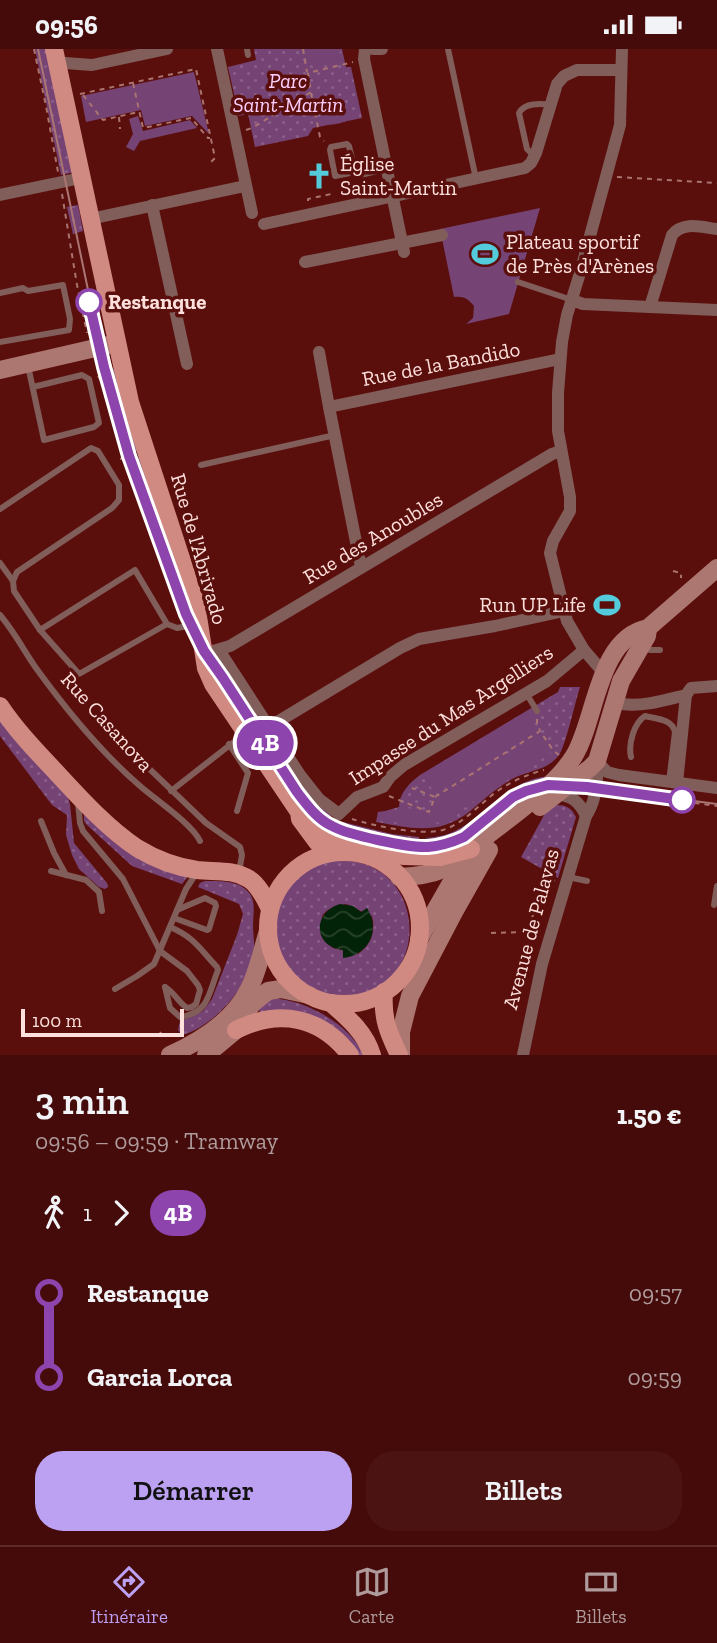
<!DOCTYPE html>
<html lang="fr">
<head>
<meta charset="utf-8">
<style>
	body { margin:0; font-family:"Zilla Slab",serif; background:#4b1413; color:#f1f3f6; height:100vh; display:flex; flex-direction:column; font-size:26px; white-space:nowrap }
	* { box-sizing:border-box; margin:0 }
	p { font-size:23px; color:#af9b9c }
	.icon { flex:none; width:38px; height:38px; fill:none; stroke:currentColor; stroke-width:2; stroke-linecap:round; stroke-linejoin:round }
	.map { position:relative; height:1006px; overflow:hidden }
	.side { display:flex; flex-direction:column; background:#440b0a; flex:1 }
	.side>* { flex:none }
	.badge { padding:0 14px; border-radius:23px; font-size:24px; line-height:46px }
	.scale { position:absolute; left:21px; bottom:18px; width:163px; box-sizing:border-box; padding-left:7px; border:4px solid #fde0dc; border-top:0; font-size:19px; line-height:24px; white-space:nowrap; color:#fde0dc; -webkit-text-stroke:5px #5b0f0d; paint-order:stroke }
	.map>.badge { position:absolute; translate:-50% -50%; box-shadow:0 0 0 4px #fff }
	.legs { display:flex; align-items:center; gap:10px; height:77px; padding:0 35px; font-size:23px }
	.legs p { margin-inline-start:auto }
	.overview { display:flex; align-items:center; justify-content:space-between; height:119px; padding:0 35px }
	h1 { font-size:38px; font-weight:600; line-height:52px }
	.button { display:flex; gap:14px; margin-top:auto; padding:14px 35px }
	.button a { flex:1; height:80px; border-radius:28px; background:#bca0f2; color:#111; font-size:28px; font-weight:600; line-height:80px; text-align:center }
	.button a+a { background:#4b1413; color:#f1f3f6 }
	ul { padding:0 35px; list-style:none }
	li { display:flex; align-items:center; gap:24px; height:84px; font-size:26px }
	li i { display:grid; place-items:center; width:10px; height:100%; margin:0 9px; background:currentColor }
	li i::after { content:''; width:18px; height:18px; margin:-9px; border:5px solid; border-radius:50%; background:#440b0a }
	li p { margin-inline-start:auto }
	li:first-child i { background:linear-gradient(#0000 50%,currentColor 0) }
	li:last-child i { background:linear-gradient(currentColor 50%,#0000 0) }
	.status { display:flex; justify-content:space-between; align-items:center; height:49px; padding:0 35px; background:#440b0a; direction:ltr }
	.status svg { height:19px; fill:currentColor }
	.tab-bar { display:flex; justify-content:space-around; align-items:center; height:98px; border-top:2px solid #5c2b2b; background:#440b0a; font-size:19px; color:#af9b9c }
	.tab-bar a { display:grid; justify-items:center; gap:4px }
	.tab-bar .current { color:#bca0f2 }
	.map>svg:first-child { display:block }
</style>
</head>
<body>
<div class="status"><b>09:56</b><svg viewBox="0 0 49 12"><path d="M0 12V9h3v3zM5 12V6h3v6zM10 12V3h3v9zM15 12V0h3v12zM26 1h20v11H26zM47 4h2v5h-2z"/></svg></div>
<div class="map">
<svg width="717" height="1006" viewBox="0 0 717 1006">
	<defs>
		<pattern id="grass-dots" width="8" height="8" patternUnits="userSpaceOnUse" patternTransform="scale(1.75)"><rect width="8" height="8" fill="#764375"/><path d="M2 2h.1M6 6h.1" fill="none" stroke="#8a5e88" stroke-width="1.8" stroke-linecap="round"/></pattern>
		<pattern id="water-waves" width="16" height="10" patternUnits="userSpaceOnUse" patternTransform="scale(1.75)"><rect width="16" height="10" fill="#032309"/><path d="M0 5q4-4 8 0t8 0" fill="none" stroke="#29432c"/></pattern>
	</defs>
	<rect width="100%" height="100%" fill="#5b0f0d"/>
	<!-- grass -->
	<g fill="url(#grass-dots)" fill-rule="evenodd">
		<polygon points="35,0 49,0 75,123 61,126"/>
		<polygon points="254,0 342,0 346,18 351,18 362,69 313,79 308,87 255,98 248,65 239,67 228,18 256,11"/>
		<polygon points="78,156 83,182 73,185 67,158"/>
		<polygon points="115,320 140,401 126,405 116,376 102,323"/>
		<polygon points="142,407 184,540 175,544 128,413"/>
		<polygon points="232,628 331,766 322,778 305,763 221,636"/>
		<path d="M560 638H580C575 653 566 696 559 706 547 722 529 721 512 730 496 739 482 752 469 763 438 787 411 779 376 773L378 763 385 762 399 758C399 745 409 734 420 726L558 643Z"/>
		<polygon points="0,668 67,746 70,755 74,794 107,834 108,838 105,840 99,838 79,820 72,806 66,786 67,766 52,756 0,687"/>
		<path d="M548 727 533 742 514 752 460 796 426 804V789C435 788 444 787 453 783 489 766 506 732 548 727Z"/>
		<path d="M556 756C567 756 571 759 576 768L558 829 521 808 547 761Z"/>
		<polygon points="87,764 188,827 182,835 132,817 87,776 84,772 84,765"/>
		<polygon points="343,773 392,785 419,788 419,804 334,785"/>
		<path d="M339 811C430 811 434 943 345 948 260 952 245 823 339 811ZM346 855C355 858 362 864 372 867 376 882 371 896 358 905L333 899 323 890 322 867C328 858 336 858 346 855Z"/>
		<path d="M205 832C220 832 240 831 250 845 256 854 253 866 253 877 253 885 255 897 254 904 250 937 213 978 182 986L178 981 180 972 194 967 203 962 212 950 237 886 243 865 239 855 198 838 200 834Z"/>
		<path d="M271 949C306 951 348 974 364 1006H357L337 984 260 965 259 960Z"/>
	</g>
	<!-- garden -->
	<g fill="#764375">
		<polygon points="309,0 339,0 341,11 312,17"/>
		<polygon points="194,23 209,85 192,67 145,77 141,61 86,73 81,47"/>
		<path d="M346 55 349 57 352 68C347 74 331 77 324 75L321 62 324 60Z"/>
		<polygon points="138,67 143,82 190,71 197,79 140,92 134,102 126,98 133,85 129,70"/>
		<path d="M540 159 509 265 466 275 473 269 474 257C468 250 464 247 454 248L440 180Z"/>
		<polygon points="527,662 539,682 435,745 423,725"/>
		<polygon points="541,684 552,703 442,773 409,776 379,770 380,766 394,763 402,757 430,766 437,748"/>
	</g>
	<!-- water -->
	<path fill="url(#water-waves)" d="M340 855 353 857 361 863 367 859C381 881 369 906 343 909V901C313 898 312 863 340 855Z"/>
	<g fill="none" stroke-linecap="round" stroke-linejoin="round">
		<!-- path -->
		<g stroke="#a97370" stroke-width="2" stroke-dasharray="5 5" stroke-linecap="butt">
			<polyline points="34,0 46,57 58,123"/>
			<polyline points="303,0 307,23"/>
			<polyline points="133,34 143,79 191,69 208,89 210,89"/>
			<polyline points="311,44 320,88 324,92"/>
			<polyline points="80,45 196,20 215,109 209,115"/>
			<polyline points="83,46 103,71 138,63"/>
			<polyline points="119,68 120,80"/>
			<polyline points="246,81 252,79 311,43 308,24 353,13"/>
			<polyline points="617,128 717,134"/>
			<polyline points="62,145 77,236 87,284"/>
			<polyline points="308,152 308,150 331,145"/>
			<polyline points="98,327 102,333 106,350 181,570"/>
			<polyline points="120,410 133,406"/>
			<polyline points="673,522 681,524 681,529"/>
			<polyline points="537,670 537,676 540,681"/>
			<polyline points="389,747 429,763 435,748 412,739"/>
			<polyline points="435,748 540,682 553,701 559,706"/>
			<polyline points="645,749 652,748 717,757"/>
			<path d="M352 770C375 777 420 787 443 781 462 775 476 759 491 747 507 734 525 726 544 721"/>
			<polyline points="491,884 527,883 546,829 555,832"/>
			<polyline points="160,983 166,991"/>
		</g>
		<!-- lane -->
		<g stroke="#815e5a" stroke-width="6">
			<polyline points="247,0 248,6"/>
			<polyline points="448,0 476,130"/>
			<polygon points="347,95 349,97 355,123 335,127 330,101 331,98"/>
			<path d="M536 104H531L527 100 519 64C524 54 540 54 551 56"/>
			<polyline points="355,123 360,126 386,120"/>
			<polyline points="518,233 572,251"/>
			<polyline points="0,244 23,239 28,242 63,236 70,270 69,281 0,293"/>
			<polyline points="28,317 44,391 94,378 99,374 89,330 82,326 33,338"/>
			<polyline points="201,416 335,386"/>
			<polyline points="0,460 91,399 98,402 119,436 119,451 112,459 17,523 13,532"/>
			<polyline points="0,514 13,532 14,542 40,581"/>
			<path d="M0 566C14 582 24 602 36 619 65 659 104 706 140 737 156 751 192 775 200 792"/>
			<polyline points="167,575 79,625 40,581 135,521 167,575 177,579 199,575"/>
			<polyline points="642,597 650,601 660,601"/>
			<polyline points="526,644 537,662"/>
			<polyline points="229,695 248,724 237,762"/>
			<polyline points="137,708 206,774 240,798 242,806 239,823"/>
			<path d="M631 708C628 695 634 674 645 667 657 670 672 670 675 683L669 733"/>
			<polyline points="171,742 244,685"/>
			<path d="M78 754 80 774 83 782 123 830 160 902 187 922 198 936 200 941 196 955 192 958 187 959C178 953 174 943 165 938"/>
			<polyline points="41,772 54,804 66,826"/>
			<polyline points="383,814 398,809"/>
			<polyline points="51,822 86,831 99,843 102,862"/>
			<polyline points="568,828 587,832"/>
			<polyline points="714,856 717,837"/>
			<polyline points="174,869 207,881 209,880 216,857 215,854 205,849 177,861"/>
			<path d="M165 938 170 959 180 968C209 964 208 946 218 921L217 918C200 900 194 888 170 878"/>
			<polyline points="115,940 137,927 154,915 186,840 197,823"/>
		</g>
		<!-- street -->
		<g stroke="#815e5a" stroke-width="12">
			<polyline points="217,0 252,164"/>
			<polyline points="365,0 364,10 404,203"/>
			<polyline points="373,0 382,0"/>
			<polyline points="65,14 92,16 167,0"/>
			<polyline points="0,146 81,129"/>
			<polyline points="152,156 187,315"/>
			<polyline points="90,170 245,137"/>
			<polyline points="264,175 525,119 531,114 536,104 557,35 564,27 577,21 621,21"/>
			<polyline points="305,213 442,186"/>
			<polyline points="572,251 583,255 717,261"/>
			<path d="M650 258 672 186C683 172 701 178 717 180"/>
			<polyline points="319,303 329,358"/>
			<polyline points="361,518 329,358 560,310"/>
			<polyline points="219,601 300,726 319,750 339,765 357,748 383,738 390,728 404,716 547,632 584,601"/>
			<polyline points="213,602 230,597 552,405 561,402"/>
			<polyline points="603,623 584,601 567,572 550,504 553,492 570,462 570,448 558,382 558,344 562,293 567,266 580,224 620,76 622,0"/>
			<path d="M622 655C643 658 665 651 686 646L691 639 717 637"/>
			<polyline points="269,678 400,599 419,590 495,577 564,562"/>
			<polyline points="597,712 607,723 619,726 717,739"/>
			<polyline points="677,734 686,646"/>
			<path d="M556 745C572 747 579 752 586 767"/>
			<path d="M523 1006 542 915 586 767C597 751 598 731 597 712"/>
		</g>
		<!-- secondary -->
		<g stroke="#ad7771" stroke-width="18">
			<polyline points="0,321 117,294"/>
			<polyline points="540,758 590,719 597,712 621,632 647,587 648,579"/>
			<path d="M399 828C417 827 430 826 446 819 461 811 475 797 488 786 514 766 557 735 574 707 596 672 597 589 648 579L717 519"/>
			<polyline points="419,890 451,834 474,810"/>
			<path d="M170 1006C201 992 234 971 249 940 258 922 262 901 268 882"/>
			<polyline points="206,1006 236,981 252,955 268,942 281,940 309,946"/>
			<polyline points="401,1006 401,983 410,947 454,863 489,801"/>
		</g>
		<!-- primary -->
		<g stroke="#d08a82" stroke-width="18">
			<polyline points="54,0 130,353 196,555 206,619 213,635 299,763 300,770 317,793 339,803"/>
			<path d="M0 657C16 681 36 702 55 722 80 749 107 779 137 799 155 810 176 818 197 821 215 823 233 820 249 830 259 836 265 850 270 860"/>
			<polyline points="314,777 329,787 387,800 403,807 440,808 471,800"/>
			<circle cx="344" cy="879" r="76"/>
			<path d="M384 943C382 969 388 983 399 1006"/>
			<path d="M331 954C348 969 365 983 372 1006"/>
			<path d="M236 981C279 960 320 967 350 1006"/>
		</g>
		<!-- tram -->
		<path stroke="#aa7572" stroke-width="2" d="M38 0 104 318 129 407 177 543 204 602 307 756C315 764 322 773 333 778 358 790 394 794 422 798 437 798 451 795 464 788L513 749 526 742 548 736 587 738 717 755"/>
	</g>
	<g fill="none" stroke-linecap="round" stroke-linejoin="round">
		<!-- line-1 casing -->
		<g stroke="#fff" stroke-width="16">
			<path id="line-1" d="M89 253 104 318 129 407 186 565 204 602 223 629 297 743C307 756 317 770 332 777 348 786 409 799 428 798 440 797 453 793 464 788L513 748 526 742 548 736 587 738 682 751"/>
		</g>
		<!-- line-1 -->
		<use href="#line-1" stroke="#8e44ad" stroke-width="10"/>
	</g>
	<!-- icons -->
	<defs>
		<g id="church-bare" transform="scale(2.1)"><path d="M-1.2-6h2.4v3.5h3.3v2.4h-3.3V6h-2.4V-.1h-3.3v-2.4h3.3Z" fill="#53cbdb" stroke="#5b0f0d" stroke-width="2.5" paint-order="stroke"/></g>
		<g id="stadium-bare" transform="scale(2.1)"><path d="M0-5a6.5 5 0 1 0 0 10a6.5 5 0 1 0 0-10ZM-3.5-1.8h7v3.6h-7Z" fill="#53cbdb" stroke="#5b0f0d" stroke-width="2.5" paint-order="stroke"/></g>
	</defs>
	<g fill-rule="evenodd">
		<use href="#church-bare" x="319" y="127"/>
		<use href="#stadium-bare" x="485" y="205"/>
		<use href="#stadium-bare" x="607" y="556"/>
	</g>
	<!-- markers -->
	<g fill="#fff" stroke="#8e44ad" stroke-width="3.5">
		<circle cx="89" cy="253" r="12"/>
		<circle cx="682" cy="751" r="12"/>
	</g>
	<g text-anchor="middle" stroke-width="7" stroke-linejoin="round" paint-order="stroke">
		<!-- park labels -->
		<g font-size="21" font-style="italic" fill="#fecffc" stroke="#5b0f0d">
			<text x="288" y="39">Parc<tspan x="288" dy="24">Saint-Martin</tspan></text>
		</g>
		<!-- poi labels -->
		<g font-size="21" fill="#fde0dc" stroke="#5b0f0d" text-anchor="start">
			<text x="340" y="122">Église<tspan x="340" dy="24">Saint-Martin</tspan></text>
			<text x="506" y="200">Plateau sportif<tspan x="506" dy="24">de Près d'Arènes</tspan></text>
			<text x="586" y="563" text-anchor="end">Run UP Life</text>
		</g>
		<!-- stop labels -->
		<g font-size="21" font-weight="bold" fill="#fde0dc" stroke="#5b0f0d" text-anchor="start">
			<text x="108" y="260">Restanque</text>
		</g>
		<!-- street labels -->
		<g font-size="21" fill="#fde0dc" stroke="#5b0f0d">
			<text transform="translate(441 315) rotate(-11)" y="7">Rue de la Bandido</text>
			<text transform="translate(373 489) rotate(-31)" y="7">Rue des Anoubles</text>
			<text transform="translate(199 500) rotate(74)" y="7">Rue de l'Abrivado</text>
			<text transform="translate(451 666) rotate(-33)" y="7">Impasse du Mas Argelliers</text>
			<text transform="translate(107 673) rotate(48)" y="7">Rue Casanova</text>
			<text transform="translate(531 880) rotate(-75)" y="7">Avenue de Palavas</text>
		</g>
	</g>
</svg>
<div class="scale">100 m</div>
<b class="badge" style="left:265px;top:694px;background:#8e44ad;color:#fff">4B</b>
</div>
<section class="side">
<div class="overview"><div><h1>3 min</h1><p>09:56 – 09:59 · Tramway</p></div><b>1.50 €</b></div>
<div class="legs"><svg class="icon" aria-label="walk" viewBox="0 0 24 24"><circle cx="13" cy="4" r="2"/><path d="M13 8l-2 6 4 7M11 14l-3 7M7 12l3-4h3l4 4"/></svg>1<svg class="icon" aria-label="forward" viewBox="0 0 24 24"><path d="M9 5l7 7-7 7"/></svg><b class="badge" style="background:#8e44ad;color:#fff">4B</b></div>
<ul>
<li><i style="color:#8e44ad"></i><b>Restanque</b><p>09:57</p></li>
<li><i style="color:#8e44ad"></i><b>Garcia Lorca</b><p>09:59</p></li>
</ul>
<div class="button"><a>Démarrer</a><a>Billets</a></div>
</section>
<nav class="tab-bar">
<a class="current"><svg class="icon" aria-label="directions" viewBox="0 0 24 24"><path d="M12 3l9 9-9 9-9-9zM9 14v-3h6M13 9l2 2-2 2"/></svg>Itinéraire</a>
<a><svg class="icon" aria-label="map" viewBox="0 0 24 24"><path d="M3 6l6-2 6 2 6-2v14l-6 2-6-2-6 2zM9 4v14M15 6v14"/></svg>Carte</a>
<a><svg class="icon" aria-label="tickets" viewBox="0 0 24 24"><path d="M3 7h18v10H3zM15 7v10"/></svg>Billets</a>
</nav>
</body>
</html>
